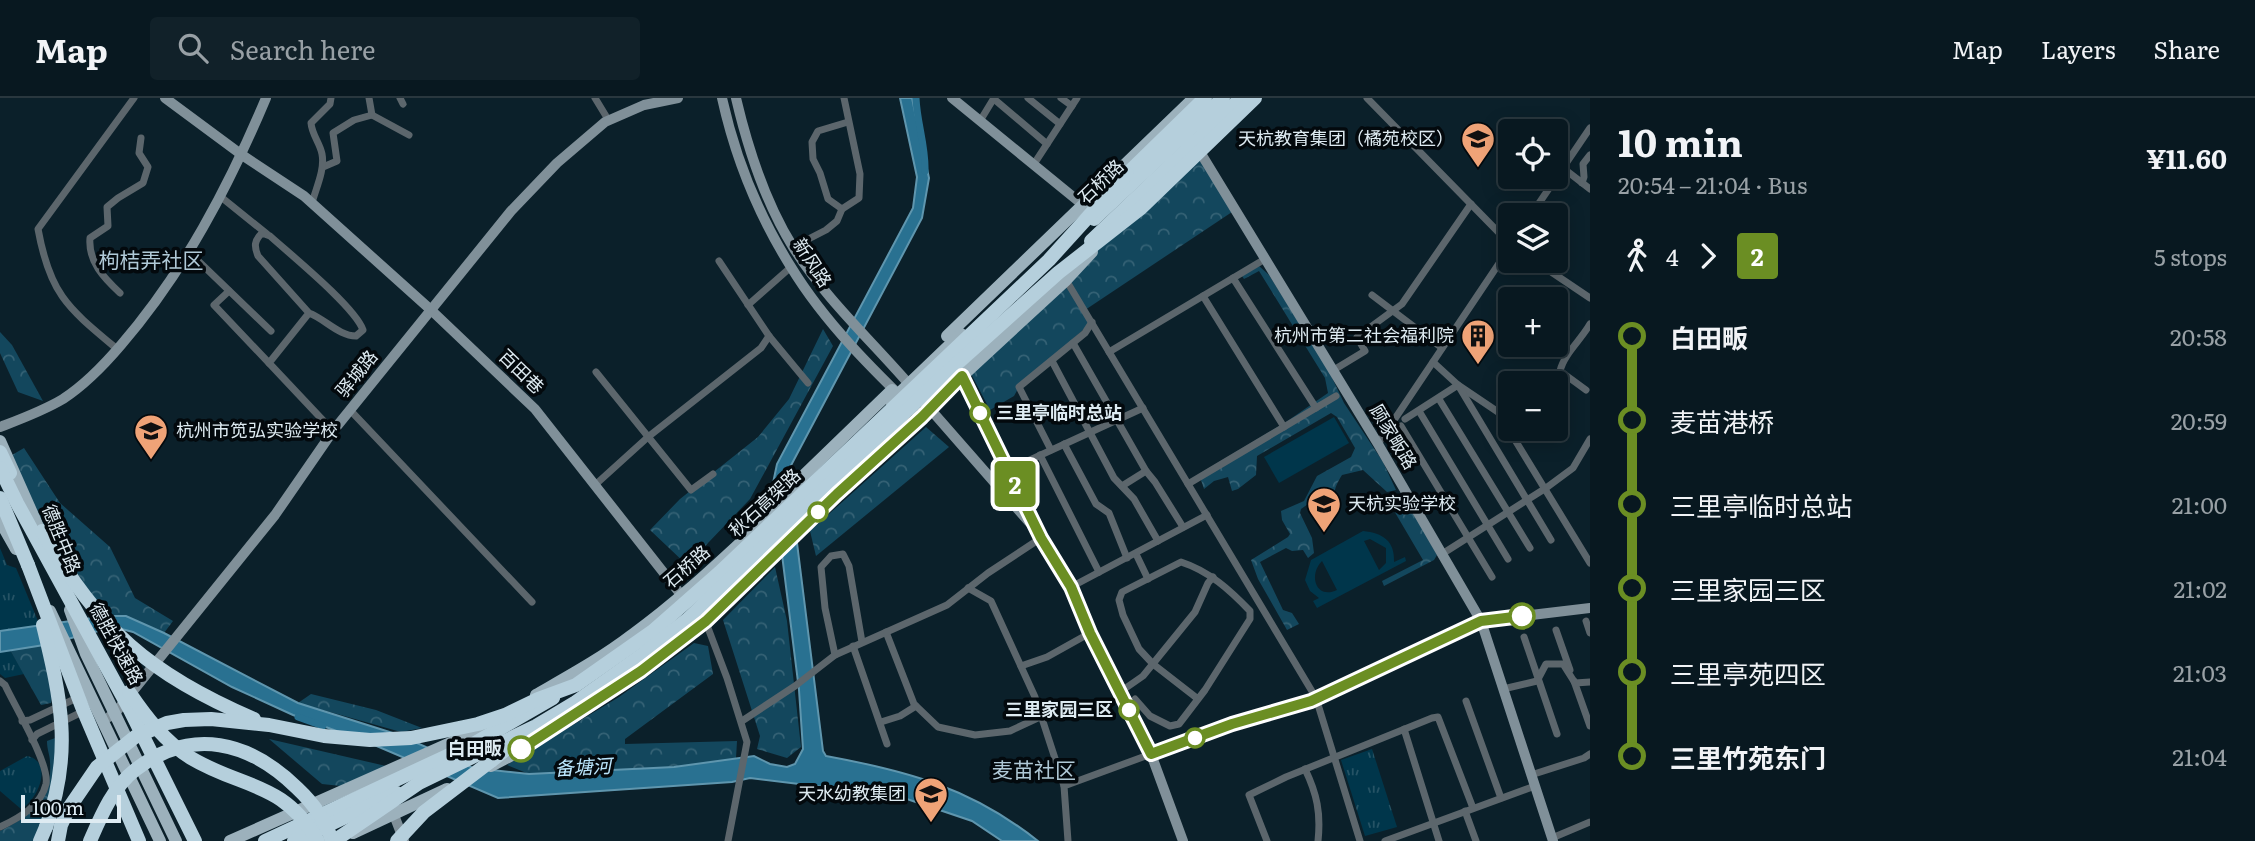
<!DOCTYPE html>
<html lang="en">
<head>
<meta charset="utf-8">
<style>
	body { margin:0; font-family:Literata,"Noto Sans SC",serif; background:#112129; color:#f1f3f6; height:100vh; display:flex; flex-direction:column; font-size:26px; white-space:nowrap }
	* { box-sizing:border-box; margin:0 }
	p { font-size:23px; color:#98a0a5 }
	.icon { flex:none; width:38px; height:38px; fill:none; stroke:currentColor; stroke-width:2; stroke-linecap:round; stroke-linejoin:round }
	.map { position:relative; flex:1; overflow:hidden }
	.side { display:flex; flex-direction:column; background:#081820; width:665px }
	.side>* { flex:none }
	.badge { padding:0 14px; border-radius:5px; font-size:24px; line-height:46px }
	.tools { position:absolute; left:1498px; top:21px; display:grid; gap:14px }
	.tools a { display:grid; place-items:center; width:70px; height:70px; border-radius:7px; background:#081820; box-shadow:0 4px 18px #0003,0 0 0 2px #29373e; font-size:35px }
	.scale { position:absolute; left:21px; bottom:18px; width:100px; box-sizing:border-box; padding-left:7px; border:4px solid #deebf2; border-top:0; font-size:19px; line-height:24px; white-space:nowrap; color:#deebf2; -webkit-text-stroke:5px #03090d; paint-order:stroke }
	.map>.badge { position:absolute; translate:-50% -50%; box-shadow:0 0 0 4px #fff }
	.legs { display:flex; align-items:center; gap:10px; height:77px; padding:0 28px; font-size:23px }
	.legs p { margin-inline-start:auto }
	.head { display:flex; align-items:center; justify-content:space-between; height:119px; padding:0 28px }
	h1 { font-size:38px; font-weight:700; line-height:52px }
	ul { padding:0 28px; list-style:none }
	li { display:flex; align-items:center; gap:24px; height:84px; font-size:26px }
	li i { display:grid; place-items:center; width:10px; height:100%; margin:0 9px; background:currentColor }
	li i::after { content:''; width:18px; height:18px; margin:-9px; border:5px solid; border-radius:50%; background:#081820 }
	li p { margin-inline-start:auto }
	li:first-child i { background:linear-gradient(#0000 50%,currentColor 0) }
	li:last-child i { background:linear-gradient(currentColor 50%,#0000 0) }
	header { display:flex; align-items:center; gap:42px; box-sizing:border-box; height:98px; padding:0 35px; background:#081820; border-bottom:2px solid #29373e }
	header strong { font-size:33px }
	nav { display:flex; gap:38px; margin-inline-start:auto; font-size:24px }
	.search { width:490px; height:63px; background:#112129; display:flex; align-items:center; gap:18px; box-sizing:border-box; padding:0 24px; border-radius:7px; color:#98a0a5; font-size:26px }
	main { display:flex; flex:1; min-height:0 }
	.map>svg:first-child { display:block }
</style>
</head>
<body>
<header>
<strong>Map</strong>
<div class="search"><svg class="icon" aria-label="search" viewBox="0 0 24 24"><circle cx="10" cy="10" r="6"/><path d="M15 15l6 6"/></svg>Search here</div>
<nav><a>Map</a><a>Layers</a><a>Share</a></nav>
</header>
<main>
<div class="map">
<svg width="1590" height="743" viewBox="0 0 1590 743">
	<defs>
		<pattern id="grass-tufts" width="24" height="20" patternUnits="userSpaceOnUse" patternTransform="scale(1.75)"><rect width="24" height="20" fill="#00364b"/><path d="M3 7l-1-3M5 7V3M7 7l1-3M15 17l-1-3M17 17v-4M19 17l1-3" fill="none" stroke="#255365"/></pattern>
		<pattern id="forest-crowns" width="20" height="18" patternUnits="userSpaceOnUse" patternTransform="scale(1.75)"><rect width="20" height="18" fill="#13475d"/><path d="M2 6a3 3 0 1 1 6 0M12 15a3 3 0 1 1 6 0" fill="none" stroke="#356275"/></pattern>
	</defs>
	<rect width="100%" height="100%" fill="#0b202a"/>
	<!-- grass -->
	<g fill="url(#grass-tufts)">
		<polygon points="0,450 7,467 16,470 40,528 0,533"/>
		<polygon points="10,552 24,576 5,580 0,576 0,554"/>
		<polygon points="1372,651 1397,729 1365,738 1341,662"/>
		<path d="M27 658C55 664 37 703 21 711L0 693V673Z"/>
	</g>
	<!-- forest -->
	<g fill="url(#forest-crowns)">
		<polygon points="1201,56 1235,112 1085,212 1092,224 1019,289 1014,298 990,312 969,272"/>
		<path d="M1259 168 1269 177 1327 269 1344 305 1383 364 1396 392 1387 394 1363 372 1342 377C1334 390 1332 397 1338 410L1332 413 1323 401 1318 399 1301 411 1300 415 1312 440 1314 455 1308 460 1303 452 1292 453 1286 450 1260 464 1283 512 1292 515 1299 526 1287 532 1258 481 1251 462 1288 439 1290 436 1282 422 1281 413 1304 403 1317 378 1351 359 1355 350 1337 319 1331 315 1257 358 1256 377 1238 391 1232 393 1228 379 1214 383 1204 391 1199 376 1286 324 1328 295 1325 280 1259 173 1244 181 1242 178Z"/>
		<polygon points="823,231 833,248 750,401 687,467 650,432 680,401 758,339 789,301"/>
		<polygon points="0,234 12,247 43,303 18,294 0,255"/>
		<polygon points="926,329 949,349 816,458 810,433"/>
		<polygon points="24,350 60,405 110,449 135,500 173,523 164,535 126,518 106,518 39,420 12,357"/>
		<polygon points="1406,402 1437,457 1434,462 1384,488 1382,483 1423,462 1393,411"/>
		<polygon points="775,469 787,523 801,649 787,660 757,651 760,638 723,522"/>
		<polygon points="694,545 708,548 713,576 625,641 625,646 737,643 736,660 674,669 529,676 507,667 619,599"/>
		<polygon points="44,547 53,594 51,605 41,607 10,552"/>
		<polygon points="311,596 376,612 422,630 401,634 298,605"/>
		<path d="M58 639 54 680 35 743H0V733C29 719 53 700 50 664 50 657 47 652 47 643Z"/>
		<polygon points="269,641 386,668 341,688 322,686"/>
	</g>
	<!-- pitch -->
	<g fill="#00364b" fill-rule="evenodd">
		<polygon points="1334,319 1349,345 1279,385 1264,359"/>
		<path d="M1363 433C1383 435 1395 443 1394 464L1405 459 1406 463 1317 510 1313 503 1319 500 1310 493 1305 482 1311 462ZM1370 441 1386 450V465L1379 472 1364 443ZM1322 463 1337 492C1316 502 1308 477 1322 463Z"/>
	</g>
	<!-- water -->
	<path fill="#297191" stroke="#5f96ae" stroke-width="2" d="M900 0H912L929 80 922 120 788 373 823 653 826 658C908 673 971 690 1038 743H1002L972 723 898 698 750 680 732 684 498 700 372 646 293 617 232 589 133 534 114 529 44 547 0 554V533L106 518H126L164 535 298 605 399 637 473 670 529 676 674 669 754 658 770 666 787 669 795 666 803 651 799 592 773 385 777 366 913 110 917 79Z"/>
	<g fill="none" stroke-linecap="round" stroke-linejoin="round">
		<!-- canal -->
		<g stroke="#297191" stroke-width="7">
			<path d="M916 0C917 25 926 49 925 73"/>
			<polyline points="298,619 323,628"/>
		</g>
		<!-- street -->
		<g stroke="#5c666c" stroke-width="7">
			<polyline points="400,0 403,6"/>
			<polyline points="595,0 609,23"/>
			<polyline points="1028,0 1060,26"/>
			<polyline points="1061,0 1072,8"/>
			<polyline points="1367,0 1510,146"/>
			<polyline points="994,1 1047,46"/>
			<polyline points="372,17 409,37"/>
			<polyline points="980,23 994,0"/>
			<polyline points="1034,66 1077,0"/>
			<polyline points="323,69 337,63 333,35 354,22 372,17 369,0"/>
			<polyline points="1563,70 1590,91"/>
			<polyline points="1582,85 1584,79 1583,66 1590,57"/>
			<polyline points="221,99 267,136"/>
			<path d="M312 105C316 90 325 72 322 56 320 45 312 37 311 25L330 6 331 0"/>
			<polyline points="842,111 828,101 820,75 813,61 812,44 818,33 848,24"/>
			<polyline points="1531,117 1590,30"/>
			<polyline points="793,149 826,132 837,123 842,111 859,100 860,76 844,0"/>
			<polyline points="188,153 271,233"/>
			<polyline points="719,163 769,238 808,285"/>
			<polyline points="1535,163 1590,200"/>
			<polyline points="1233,180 1316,310"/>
			<polyline points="1066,182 1316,600 1360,743"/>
			<polyline points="229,193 214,207 269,265"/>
			<path d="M120 195C104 180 88 164 90 140L108 128 107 109 118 100 143 85 148 69 139 55 141 40"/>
			<polyline points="1372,197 1442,250"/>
			<polyline points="1203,198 1284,329"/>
			<polyline points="748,207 791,169"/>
			<path d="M309 215C325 221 339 238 356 238L363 232C355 209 291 157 270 138L262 135C254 143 254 148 258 158L309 215 269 265 333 333"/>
			<polyline points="1073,245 1146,373 1155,384 1183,429"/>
			<path d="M117 251C68 210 50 197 38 131L134 0"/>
			<polyline points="1109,254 1265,161"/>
			<polyline points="1052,263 1114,380 1134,401 1158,443"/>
			<polyline points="1433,264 1458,287 1498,314 1590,465"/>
			<polyline points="1332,273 1365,253 1357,239 1402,206 1471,106"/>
			<polyline points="596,274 691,392 713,376"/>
			<path d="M1586 292 1560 273C1564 256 1581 242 1590 226"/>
			<polyline points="1439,301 1530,450"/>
			<polyline points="350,312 532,504"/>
			<polyline points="1419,313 1508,461"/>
			<polyline points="1405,321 1458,287 1551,442"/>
			<polyline points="1401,328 1492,479"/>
			<polyline points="1064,346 1096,406 1109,415 1127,460"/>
			<polyline points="1378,346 1510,149"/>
			<polyline points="1051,352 1019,289 1085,235 1092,224"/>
			<polyline points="1040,357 1099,474"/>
			<polyline points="994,382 1008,372 1143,310"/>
			<polyline points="1188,386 1336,298"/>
			<polyline points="595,387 648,339 761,250 769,238"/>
			<polyline points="1122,388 1146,373"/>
			<polyline points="1136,456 1148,481"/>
			<polyline points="1442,456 1546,390 1573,370 1590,341"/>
			<polyline points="1071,489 1207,417"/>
			<polyline points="968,490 991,503 1035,599 1064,688"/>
			<polyline points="705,522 727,580 747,644 728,743"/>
			<polyline points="1586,523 1590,535"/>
			<polyline points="1556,532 1570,572"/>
			<polyline points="886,534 914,606 938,629 975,637 1010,633 1042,618"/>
			<polyline points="1524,539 1557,636"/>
			<polyline points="853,548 887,646"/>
			<polyline points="835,557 825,510 821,469 831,458 843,456 849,468 862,544"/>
			<polyline points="1021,568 1047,559 1090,535"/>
			<path d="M0 583 5 587C14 607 50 666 46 686 41 708 19 720 0 729"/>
			<polyline points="1574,583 1590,628"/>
			<polyline points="1503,591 1537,583 1546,566 1563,566 1575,585 1590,584"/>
			<polyline points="1120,594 1143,578 1195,514 1208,485 1213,479"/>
			<path d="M1135 601 1150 618 1170 628 1179 626 1205 592 1250 521V513C1230 492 1209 473 1181 464L1122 494 1119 502 1123 517 1139 551 1153 566 1198 601"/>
			<polyline points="1466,603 1501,700"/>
			<polyline points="22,623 30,622 79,599"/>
			<polyline points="742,623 795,588 835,557 947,507 988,475 1041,440"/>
			<polyline points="881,624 900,618 916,608"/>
			<polyline points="1404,631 1439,743"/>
			<polyline points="32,642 37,636 86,612"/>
			<path d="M1305 671C1317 696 1321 715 1318 743"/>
			<polyline points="1531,677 1584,660 1590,656"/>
			<polyline points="1465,713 1476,743"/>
			<polyline points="1552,740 1590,724"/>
			<polyline points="1068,743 1064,688 1151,656"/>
			<polyline points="1267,743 1249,697 1286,679 1432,620 1438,619 1473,710"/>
			<polyline points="1385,743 1535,688"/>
		</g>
		<!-- secondary -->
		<g stroke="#809099" stroke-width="10">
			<polyline points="165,0 242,57 304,98 431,212 493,271 535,311 682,498"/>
			<path d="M722 0C735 59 759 118 791 169 825 225 875 274 922 319"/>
			<path d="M736 0C748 51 765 104 793 149 826 202 874 245 914 292"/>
			<polyline points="952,0 1088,111"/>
			<polyline points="1197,49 1378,346 1481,523 1553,743"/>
			<polyline points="957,273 1041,440 1071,489 1090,535 1151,656 1183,743"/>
			<polyline points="924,304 1029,424"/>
			<path d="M0 329C21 321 43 313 63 301 86 286 104 267 121 247 184 174 229 88 266 0"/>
			<polyline points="109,619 116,614 275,417 333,333 511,113 557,65 605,24 644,7 678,0"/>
			<polyline points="1151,656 1232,626 1311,603 1481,523 1590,510"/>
			<polyline points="394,717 404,743"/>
		</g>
		<!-- primary -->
		<g stroke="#9cb1bc" stroke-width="12">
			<polyline points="947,238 1194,0"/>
			<polyline points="891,303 961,236"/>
			<polyline points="0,343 44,442"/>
			<polyline points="0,423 16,451"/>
			<polyline points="757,428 772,408 892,292"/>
			<polyline points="70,512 86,556 176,743"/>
			<polyline points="50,513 160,743"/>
			<path d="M536 597C569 578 602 560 632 537 679 503 721 463 763 424"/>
			<polyline points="491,668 514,656 641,573 706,523 837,396 922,319 962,278 1066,182 1092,154"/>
			<polyline points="353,735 447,691"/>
			<polyline points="230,743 464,639 484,627"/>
		</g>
		<!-- highway -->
		<g stroke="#b5cfdc" stroke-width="14">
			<polyline points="1127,76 1205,0"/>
			<polyline points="1094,121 1223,0"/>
			<polyline points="1091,143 1241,0"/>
			<polyline points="0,400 28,467"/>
			<polyline points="491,663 523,638"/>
			<polyline points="40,743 46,729"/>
			<polyline points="265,743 475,645 553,600"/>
			<polyline points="294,743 397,695"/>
		</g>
		<!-- highway-bridge -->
		<g stroke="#b5cfdc" stroke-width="14">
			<polyline points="0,354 10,375"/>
			<polyline points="0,370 17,405 130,612 195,743"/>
			<path d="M42 433C99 532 149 576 254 621"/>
			<polyline points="28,467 82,609 139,743"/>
			<path d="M43 527C61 601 73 655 46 729"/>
			<path d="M129 594C146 619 165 644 191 660 243 691 283 683 318 743"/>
			<polyline points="58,743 61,727 69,710 97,669 135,639 167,625 184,622 211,621 269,627 324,638 370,642 411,640 478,626 505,617 538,601 576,587 653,533 719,475 1049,162 1127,76"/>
			<path d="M90 743C101 718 113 689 135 672 192 628 250 644 297 690 313 705 326 723 332 743"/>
			<polyline points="334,743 419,685 536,628 576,604 642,557 688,521 942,279 1058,175 1141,110 1255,0"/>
			<polyline points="397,743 424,714 491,663"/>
		</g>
	</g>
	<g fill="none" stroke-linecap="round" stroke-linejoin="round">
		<!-- line-1 casing -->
		<g stroke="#fff" stroke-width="16">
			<polyline id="line-1" points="521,651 641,573 706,523 837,396 922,319 962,278 1041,440 1071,489 1090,535 1151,656 1232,626 1311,603 1481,523 1522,518"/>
		</g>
		<!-- line-1 -->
		<use href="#line-1" stroke="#6b8e23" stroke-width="10"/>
	</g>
	<!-- icons -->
	<defs>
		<g id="school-pin" transform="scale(1.75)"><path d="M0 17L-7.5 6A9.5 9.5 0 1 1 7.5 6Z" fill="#efa377" stroke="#03090d"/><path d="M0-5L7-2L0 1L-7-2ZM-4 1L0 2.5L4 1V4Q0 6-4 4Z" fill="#111"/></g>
		<g id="building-pin" transform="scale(1.75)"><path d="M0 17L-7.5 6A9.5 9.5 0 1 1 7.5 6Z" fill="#efa377" stroke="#03090d"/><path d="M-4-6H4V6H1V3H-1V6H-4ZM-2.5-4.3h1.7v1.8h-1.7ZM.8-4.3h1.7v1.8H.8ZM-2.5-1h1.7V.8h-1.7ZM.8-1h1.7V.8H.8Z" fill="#111"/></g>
	</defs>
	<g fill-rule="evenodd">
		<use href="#school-pin" x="1478" y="41"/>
		<use href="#building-pin" x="1478" y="238"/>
		<use href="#school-pin" x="151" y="333"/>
		<use href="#school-pin" x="1324" y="406"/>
		<use href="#school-pin" x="931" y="696"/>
	</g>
	<!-- markers -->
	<g fill="#fff" stroke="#6b8e23" stroke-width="3.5">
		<circle cx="980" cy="315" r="9"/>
		<circle cx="818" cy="414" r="9"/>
		<circle cx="1522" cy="518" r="12"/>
		<circle cx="1129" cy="612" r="9"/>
		<circle cx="1195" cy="640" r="9"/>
		<circle cx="521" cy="651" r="12"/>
	</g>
	<g text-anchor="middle" stroke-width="7" stroke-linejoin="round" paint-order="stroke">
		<!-- poi labels -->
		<g font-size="18" fill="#deebf2" stroke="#03090d" text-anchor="end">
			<text x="1454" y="47">天杭教育集团（橘苑校区）</text>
			<text x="1454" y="244">杭州市第二社会福利院</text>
			<text x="176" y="339" text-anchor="start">杭州市笕弘实验学校</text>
			<text x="1348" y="412" text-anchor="start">天杭实验学校</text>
			<text x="906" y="702">天水幼教集团</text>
		</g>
		<!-- street labels -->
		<g font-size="18" fill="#deebf2" stroke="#03090d">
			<text transform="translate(1101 84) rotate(-44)" y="6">石桥路</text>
			<text transform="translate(812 165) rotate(57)" y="6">新风路</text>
			<text transform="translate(521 274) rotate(44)" y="6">百田巷</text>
			<text transform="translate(357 276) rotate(-51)" y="6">驿城路</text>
			<text transform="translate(1393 339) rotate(59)" y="6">顾家畈路</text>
			<text transform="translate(765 405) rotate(-43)" y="6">秋石高架路</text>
			<text transform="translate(61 441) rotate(68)" y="6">德胜中路</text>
			<text transform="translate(687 469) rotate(-41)" y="6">石桥路</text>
			<text transform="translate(116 546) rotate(61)" y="6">德胜快速路</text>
		</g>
		<!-- stop labels -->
		<g font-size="18" font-weight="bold" fill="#deebf2" stroke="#03090d" text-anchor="end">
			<text x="996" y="321" text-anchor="start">三里亭临时总站</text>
			<text x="1113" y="618">三里家园三区</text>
			<text x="502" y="657">白田畈</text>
		</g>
		<!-- water labels -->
		<g font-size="19" font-style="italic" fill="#bbe6fd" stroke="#03090d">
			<text transform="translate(583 669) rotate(-3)" y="7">备塘河</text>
		</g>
		<!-- quarter labels -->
		<g font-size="21" fill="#b0c9d7" stroke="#03090d">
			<text x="151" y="170">枸桔弄社区</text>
			<text x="1034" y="680">麦苗社区</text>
		</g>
	</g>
</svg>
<div class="tools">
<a><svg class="icon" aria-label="locate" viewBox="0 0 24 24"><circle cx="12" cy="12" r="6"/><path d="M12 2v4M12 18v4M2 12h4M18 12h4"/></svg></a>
<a><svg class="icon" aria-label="layers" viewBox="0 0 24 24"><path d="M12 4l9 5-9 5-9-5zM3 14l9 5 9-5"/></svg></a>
<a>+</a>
<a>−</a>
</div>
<div class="scale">100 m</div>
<b class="badge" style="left:1015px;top:386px;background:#6b8e23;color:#fff">2</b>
</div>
<section class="side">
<div class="head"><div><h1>10 min</h1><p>20:54 – 21:04 · Bus</p></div><b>¥11.60</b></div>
<div class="legs"><svg class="icon" aria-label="walk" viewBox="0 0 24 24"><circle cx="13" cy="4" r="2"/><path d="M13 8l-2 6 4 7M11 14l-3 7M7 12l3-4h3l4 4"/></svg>4<svg class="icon" aria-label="forward" viewBox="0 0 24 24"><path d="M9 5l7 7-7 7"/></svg><b class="badge" style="background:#6b8e23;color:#fff">2</b><p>5 stops</p></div>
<ul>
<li><i style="color:#6b8e23"></i><b>白田畈</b><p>20:58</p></li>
<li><i style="color:#6b8e23"></i><span>麦苗港桥</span><p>20:59</p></li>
<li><i style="color:#6b8e23"></i><span>三里亭临时总站</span><p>21:00</p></li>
<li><i style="color:#6b8e23"></i><span>三里家园三区</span><p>21:02</p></li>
<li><i style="color:#6b8e23"></i><span>三里亭苑四区</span><p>21:03</p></li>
<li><i style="color:#6b8e23"></i><b>三里竹苑东门</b><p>21:04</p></li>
</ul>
</section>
</main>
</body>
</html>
